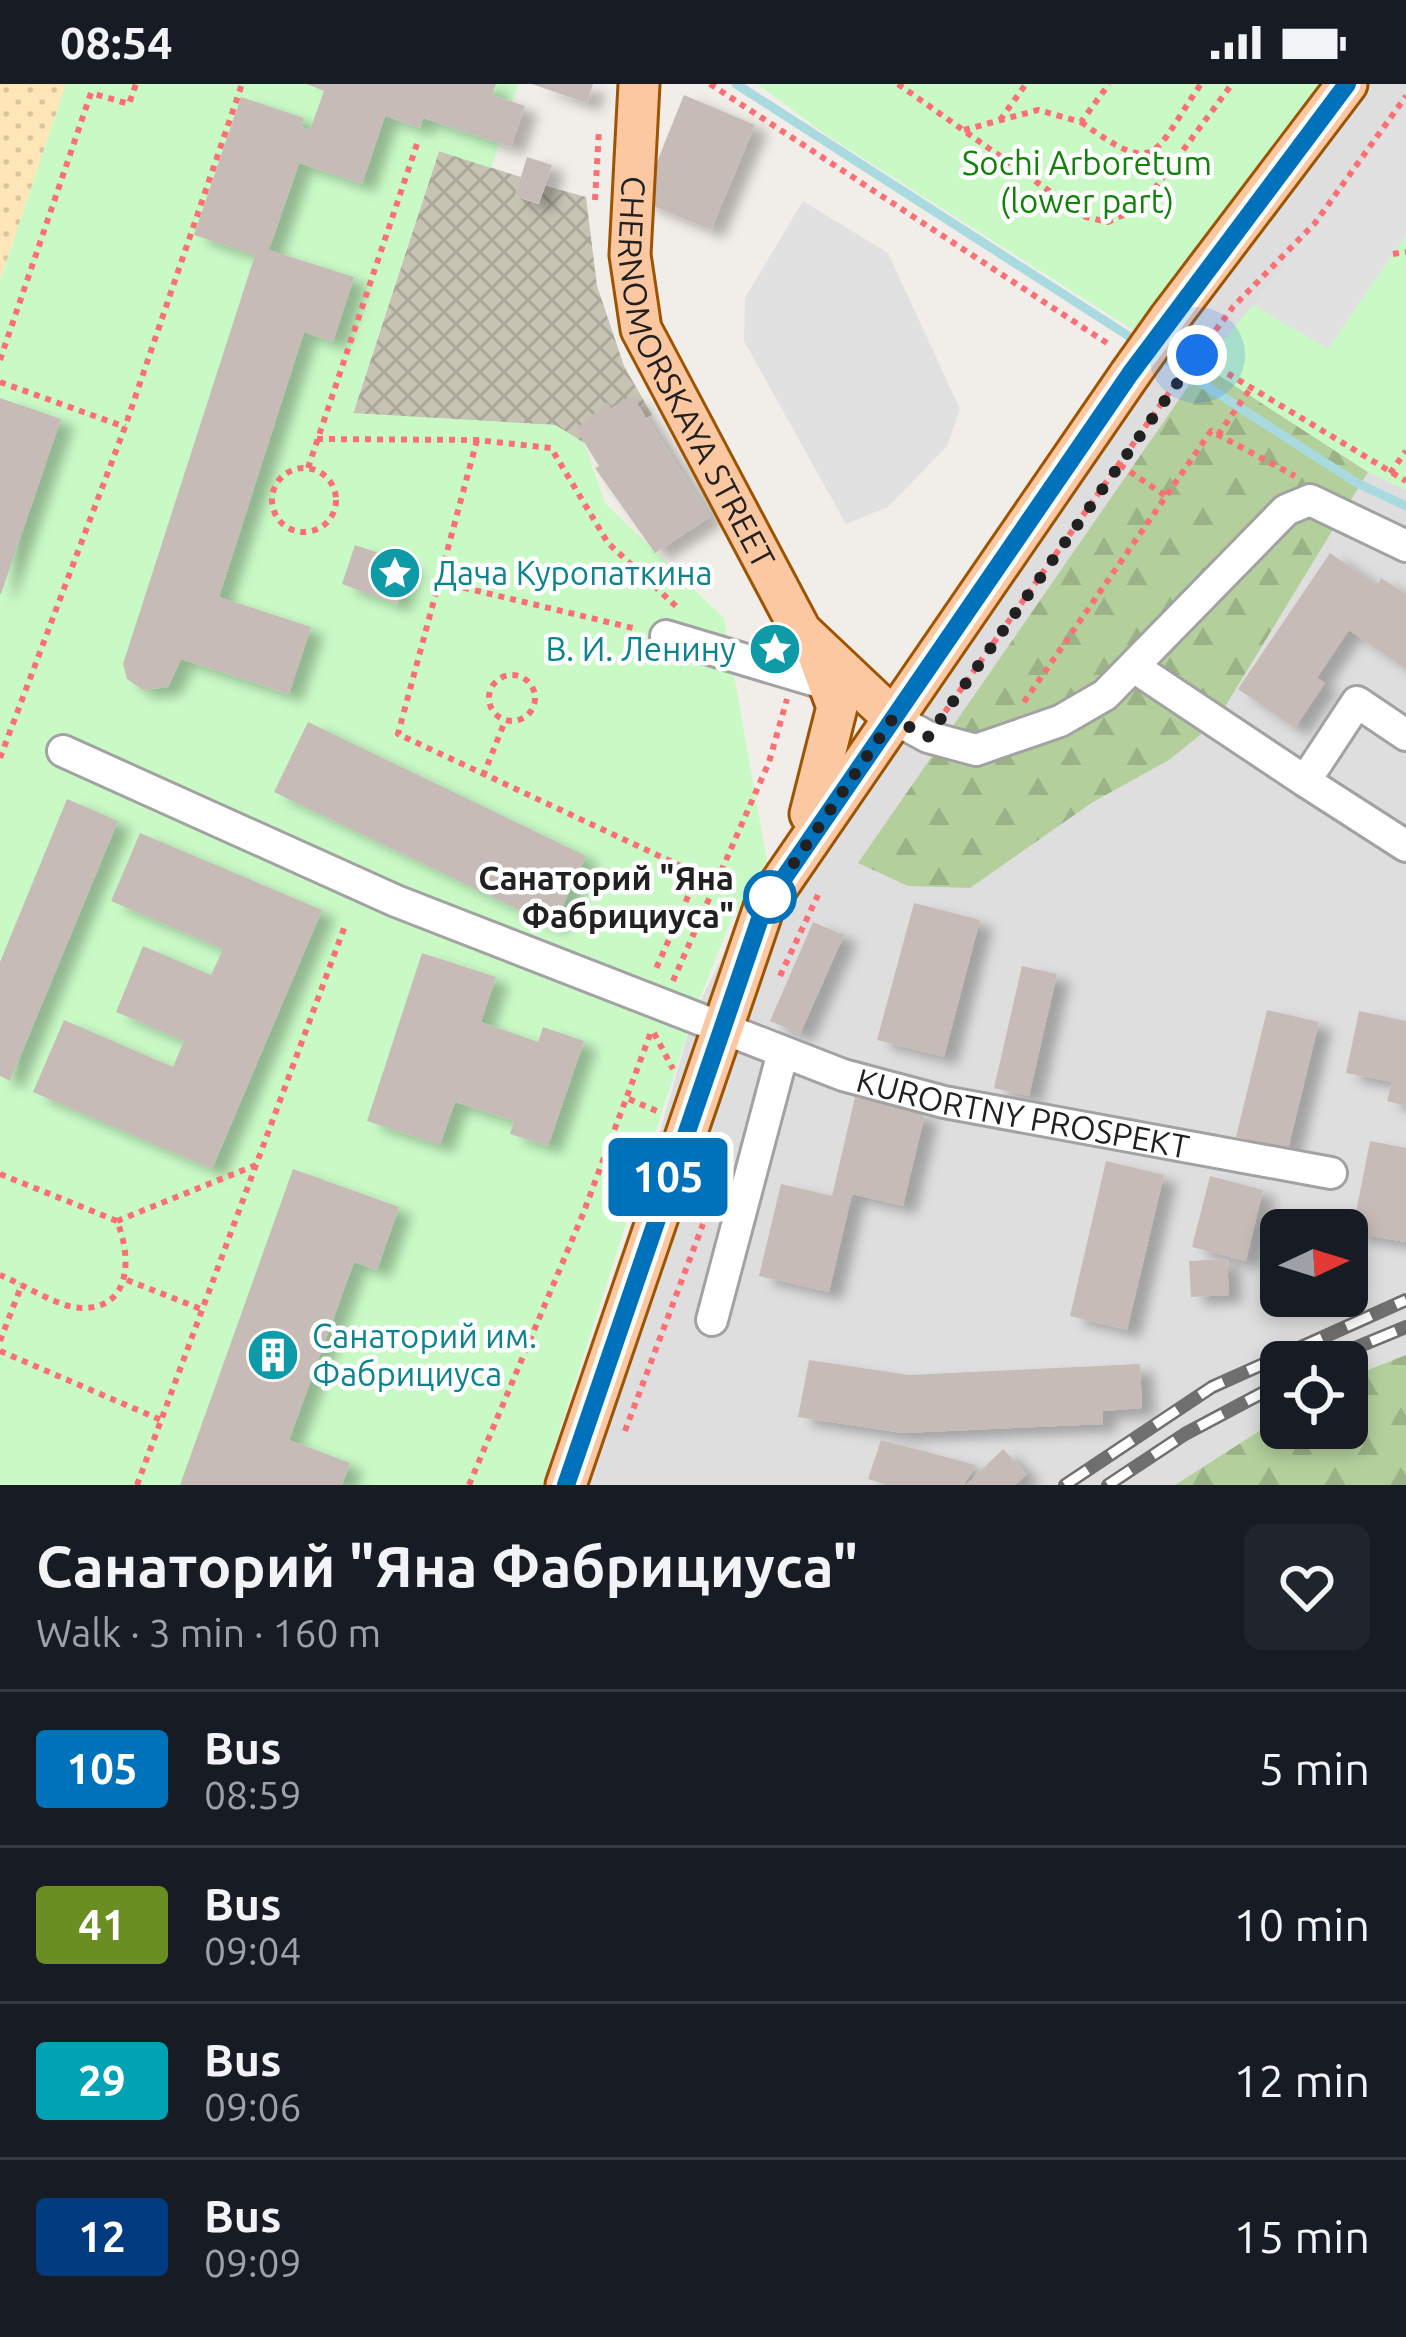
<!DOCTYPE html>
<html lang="en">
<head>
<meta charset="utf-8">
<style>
	body { margin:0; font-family:Ubuntu,sans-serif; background:#20242c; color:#f1f3f6; height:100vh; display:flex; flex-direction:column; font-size:45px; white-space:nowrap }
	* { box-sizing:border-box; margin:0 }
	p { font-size:39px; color:#9ea1a6 }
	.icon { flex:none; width:66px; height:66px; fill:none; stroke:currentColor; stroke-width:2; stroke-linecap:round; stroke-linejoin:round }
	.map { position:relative; height:1401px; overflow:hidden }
	.panel { display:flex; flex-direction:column; background:#171b24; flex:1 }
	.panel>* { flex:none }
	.badge { padding:0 24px; border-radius:9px; font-size:42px; line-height:78px }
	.needle { width:78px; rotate:86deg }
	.buttons { position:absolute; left:1260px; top:1125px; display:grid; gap:24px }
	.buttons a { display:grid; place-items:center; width:108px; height:108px; border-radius:18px; background:#171b24; box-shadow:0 6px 18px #0003; font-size:60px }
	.you { position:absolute; width:60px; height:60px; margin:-30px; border:9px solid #fff; border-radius:50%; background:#1a73e8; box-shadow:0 0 0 18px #1a73e833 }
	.map>.badge { position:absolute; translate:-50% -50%; box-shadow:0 0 0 6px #fff }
	.round { display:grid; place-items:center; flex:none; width:126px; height:126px; border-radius:18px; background:#20242c }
	.headline { display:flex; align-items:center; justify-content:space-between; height:204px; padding:0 36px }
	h1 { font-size:57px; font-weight:600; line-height:90px }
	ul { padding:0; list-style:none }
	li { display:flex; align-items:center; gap:36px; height:156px; padding:0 36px; border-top:3px solid #363941 }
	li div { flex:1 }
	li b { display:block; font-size:45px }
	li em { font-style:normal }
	li .badge { min-width:132px; font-weight:700; text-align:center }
	.status { display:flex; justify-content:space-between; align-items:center; height:84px; padding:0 60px; background:#171b24; direction:ltr }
	.status svg { height:33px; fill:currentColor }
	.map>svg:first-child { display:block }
</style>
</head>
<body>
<div class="status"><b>08:54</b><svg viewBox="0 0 49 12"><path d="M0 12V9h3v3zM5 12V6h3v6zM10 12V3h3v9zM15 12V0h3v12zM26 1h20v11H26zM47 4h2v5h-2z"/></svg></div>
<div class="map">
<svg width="1406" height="1401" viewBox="0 0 1406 1401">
	<defs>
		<pattern id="construction-cross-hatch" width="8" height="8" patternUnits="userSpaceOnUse" patternTransform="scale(3)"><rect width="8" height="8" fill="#c6c3b3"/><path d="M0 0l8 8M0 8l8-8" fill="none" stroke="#aaa79a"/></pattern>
		<pattern id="forest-firs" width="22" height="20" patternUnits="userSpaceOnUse" patternTransform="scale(3)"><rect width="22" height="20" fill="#b3d09c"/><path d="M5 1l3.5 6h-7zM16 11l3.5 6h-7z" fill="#9ab286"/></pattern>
		<pattern id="sand-dots" width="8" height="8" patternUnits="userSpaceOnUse" patternTransform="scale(3)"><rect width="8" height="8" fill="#ffe6b8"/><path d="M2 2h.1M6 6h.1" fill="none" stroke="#dac59e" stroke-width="1.8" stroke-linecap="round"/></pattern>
		<filter id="shadow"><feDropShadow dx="13" dy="8" stdDeviation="6" flood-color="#0004"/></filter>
	</defs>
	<rect width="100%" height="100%" fill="#f1ede8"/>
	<!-- residential -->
	<path fill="#dfdede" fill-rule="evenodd" d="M1354 0H1406V1271L1347 1294V1278H1281V1333L1175 1401H542L647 1093 693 932 742 833ZM1281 1146H1347V1212H1281Z"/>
	<!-- construction -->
	<polygon fill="url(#construction-cross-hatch)" points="439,67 521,93 515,112 538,120 546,102 586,113 597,202 624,282 652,331 584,359 555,341 353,330"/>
	<!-- forest -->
	<g fill="url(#forest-firs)">
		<polygon points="1203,281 1368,388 1215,639 1169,676 1093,718 970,804 908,802 858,779"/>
		<polygon points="1406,1271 1406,1401 1175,1401 1281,1333 1281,1344 1347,1344 1347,1294"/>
	</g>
	<!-- sand -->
	<polygon fill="url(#sand-dots)" points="0,0 66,0 0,197"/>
	<!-- park -->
	<g fill="#c9fac6">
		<polygon points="66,0 518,0 491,84 439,67 353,329 555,341 584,359 605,419 724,534 768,784 731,836 693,932 542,1401 0,1401 0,197"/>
		<polygon points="757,0 1354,0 1123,269 1133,246 828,52"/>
		<polygon points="1406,151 1406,406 1368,388 1203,281 1253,221 1328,264"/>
	</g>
	<!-- parking -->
	<g fill="#e1e1e1">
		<polygon points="1406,21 1406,151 1328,265 1253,221"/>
		<polygon points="803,117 888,169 960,325 947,362 888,423 846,440 744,257 745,214"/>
	</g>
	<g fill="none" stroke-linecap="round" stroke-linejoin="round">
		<!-- stream -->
		<g stroke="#a8dadf" stroke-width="9">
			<polyline points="736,0 1141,260"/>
			<polyline points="1155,269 1357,399 1406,422"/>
		</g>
	</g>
	<!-- building -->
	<g fill="#c6bbb7" filter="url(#shadow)">
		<polygon points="307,0 496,0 492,11 525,22 511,63 423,34 420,44 385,32 362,100 299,79 269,166 354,193 333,258 304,248 219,513 311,543 289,610 181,575 168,603 143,606 127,595 123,580 255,171 194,151 241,13 304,34 301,43 310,46 324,7"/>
		<polygon points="532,0 593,0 587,19"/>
		<polygon points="684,11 755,41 711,146 641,117"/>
		<polygon points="527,73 552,81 539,120 515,112"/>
		<polygon points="632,311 710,433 655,469 595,384 599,382 576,345 608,318 611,324"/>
		<polygon points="0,314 61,335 1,510 0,510"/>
		<polygon points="355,461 411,480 397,520 342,500"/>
		<polygon points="1330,469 1377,501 1381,494 1406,510 1406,585 1349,546 1317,594 1325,599 1295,644 1238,605"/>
		<polygon points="308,638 586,772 553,842 274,708"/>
		<polygon points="67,715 118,737 10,997 0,992 0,878"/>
		<polygon points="140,749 322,826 212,1085 33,1008 64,936 173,983 184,957 116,928 143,862 211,891 223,865 111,817"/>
		<polygon points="914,819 980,836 944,973 877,956"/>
		<polygon points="813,838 844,851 800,950 770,937"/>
		<polygon points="422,869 496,893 481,938 538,958 543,943 584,957 548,1062 510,1050 514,1037 455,1018 440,1061 367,1037"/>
		<polygon points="1022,882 1057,890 1029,1012 994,1004"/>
		<polygon points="1267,926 1319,938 1288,1065 1236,1053"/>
		<polygon points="1359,927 1406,937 1406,1022 1387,1017 1392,998 1346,989"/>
		<polygon points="855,1013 925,1030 903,1122 852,1110 829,1208 759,1192 781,1100 832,1112"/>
		<polygon points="1370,1057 1406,1064 1406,1158 1352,1149"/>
		<polygon points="1106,1077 1164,1091 1127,1246 1070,1232"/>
		<polygon points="293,1085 399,1123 377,1186 354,1178 289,1356 350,1379 342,1401 180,1401"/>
		<polygon points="1210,1092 1263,1106 1246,1177 1192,1163"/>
		<polygon points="1227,1175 1229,1211 1191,1213 1189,1177"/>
		<polygon points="809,1276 909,1291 1140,1280 1142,1324 1103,1327 1103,1340 903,1349 798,1333"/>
		<polygon points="881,1356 976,1381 964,1401 888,1401 868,1395"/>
		<polygon points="1003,1365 1027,1390 1015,1401 966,1401"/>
	</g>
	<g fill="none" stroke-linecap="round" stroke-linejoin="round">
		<!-- minor casing -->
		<g stroke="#a2a2a2" stroke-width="36">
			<g id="minor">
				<polyline points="666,552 833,602"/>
				<polyline points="1134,583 1305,697 1357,618 1406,651"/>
				<polyline points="893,634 928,653 976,666 1060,637 1105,611 1286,426 1310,416 1406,462"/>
				<path id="s1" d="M63 667 396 817 843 991 944 1018 1331 1089"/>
				<polyline points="1305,697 1406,762"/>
				<polyline points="712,1236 783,968"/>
			</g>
		</g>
		<!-- major casing -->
		<g stroke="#9e5300" stroke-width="45">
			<g id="major">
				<path id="s2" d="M639 0 630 171 641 245 801 547 893 634"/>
				<polyline points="1169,235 1347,0"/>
				<polyline points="810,730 837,623 819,574"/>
				<polyline points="566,1401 764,823 1130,290"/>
			</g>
		</g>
		<!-- path -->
		<g stroke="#fa7075" stroke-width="6" stroke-dasharray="6 6" stroke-linecap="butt">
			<polyline points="710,0 1110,261"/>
			<polyline points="898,0 1086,133 1108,138 1141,123 1232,0"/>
			<polyline points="1000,36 1026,0"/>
			<path d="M1081 38C1160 95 1152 70 1201 0"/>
			<polyline points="964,46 1038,26 1081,38 1109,0"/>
			<polyline points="595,116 599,45"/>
			<polyline points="1393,170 1406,168"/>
			<polyline points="1197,271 1406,397"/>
			<polyline points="0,276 91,9 129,20 136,0"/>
			<polyline points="0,298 125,343"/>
			<polyline points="1218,351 1250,305"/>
			<polyline points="317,355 477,356 551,364 608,459 678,524"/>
			<polyline points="477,356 398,650 698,790 655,887"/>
			<polyline points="1120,381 1167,413"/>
			<circle cx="304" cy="416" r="32"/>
			<polyline points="308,384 417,60"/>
			<polyline points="1390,389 1406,367"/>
			<polyline points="440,498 637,545"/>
			<circle cx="512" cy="614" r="23"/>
			<polyline points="1024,618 1211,347 1295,392"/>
			<polyline points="945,628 1173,303 1233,223 1315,139 1406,12"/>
			<polyline points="0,674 125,343 242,0"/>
			<polyline points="483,692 505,637"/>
			<polyline points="780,892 818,811"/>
			<polyline points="673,897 769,678 787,615"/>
			<polyline points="654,949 673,985"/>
			<polyline points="629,1015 659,1028"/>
			<path d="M0 1090 117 1137C131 1171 133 1225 81 1224 57 1223 23 1200 0 1191"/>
			<polyline points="117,1137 256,1081"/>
			<polyline points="127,1196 201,1225"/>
			<polyline points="0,1257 22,1200"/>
			<polyline points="0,1267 161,1336"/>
			<polyline points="625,1347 703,1140"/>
			<polyline points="137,1401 346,839"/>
			<polyline points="469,1401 583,1130 651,948"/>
		</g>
		<!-- minor -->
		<use href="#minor" stroke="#fff" stroke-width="30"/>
		<!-- major -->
		<use href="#major" stroke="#fcc8a2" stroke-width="39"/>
		<!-- rail casing -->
		<g stroke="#6f6f6f" stroke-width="14">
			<g id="rail">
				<polyline points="1321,1278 1406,1243"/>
				<polyline points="1065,1401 1212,1303 1406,1216"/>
				<polyline points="1108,1401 1185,1350 1281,1299"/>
			</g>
		</g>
		<!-- rail -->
		<use href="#rail" stroke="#fff" stroke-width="9" stroke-dasharray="27" stroke-linecap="butt"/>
		<!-- major-bridge casing -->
		<g stroke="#9e5300" stroke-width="45" stroke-linecap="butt">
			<polyline id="major-bridge" points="1130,290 1169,235"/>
		</g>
		<!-- major-bridge -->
		<use href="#major-bridge" stroke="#fcc8a2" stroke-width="39"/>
	</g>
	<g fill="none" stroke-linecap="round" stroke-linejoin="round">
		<!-- line casing -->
		<g stroke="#fff" stroke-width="27">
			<polyline id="line" points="566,1401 764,823 1130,290 1347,0"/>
		</g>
		<!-- line -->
		<use href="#line" stroke="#0072bc" stroke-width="18"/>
		<!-- walk -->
		<polyline stroke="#212121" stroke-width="12" stroke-dasharray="0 21.6" points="770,813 764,823 893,634 928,653 1197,271"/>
	</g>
	<!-- icons -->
	<defs>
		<g id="sight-disc" transform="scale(2.7)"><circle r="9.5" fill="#0f9aa8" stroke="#fff"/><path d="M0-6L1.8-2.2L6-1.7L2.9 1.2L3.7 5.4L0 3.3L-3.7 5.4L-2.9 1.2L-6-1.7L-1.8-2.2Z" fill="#fff"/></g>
		<g id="building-disc" transform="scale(2.7)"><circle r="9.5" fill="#0f9aa8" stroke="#fff"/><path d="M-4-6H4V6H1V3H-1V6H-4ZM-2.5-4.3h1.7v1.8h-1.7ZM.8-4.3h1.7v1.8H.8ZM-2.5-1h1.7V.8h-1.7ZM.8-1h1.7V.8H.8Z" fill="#fff"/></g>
	</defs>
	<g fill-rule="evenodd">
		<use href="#sight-disc" x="395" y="489"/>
		<use href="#sight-disc" x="775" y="565"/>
		<use href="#building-disc" x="273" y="1271"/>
	</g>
	<!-- markers -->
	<circle fill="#fff" stroke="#0072bc" stroke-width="6" cx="770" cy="813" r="24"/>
	<g text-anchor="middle" stroke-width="9" stroke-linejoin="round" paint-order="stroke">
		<!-- park labels -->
		<g font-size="33" fill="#13820b" stroke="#fff">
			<text x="1087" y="91">Sochi Arboretum<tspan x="1087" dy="38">(lower part)</tspan></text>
		</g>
		<!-- street labels -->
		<g font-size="33" fill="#212121" stroke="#fff">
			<text dy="12" stroke="none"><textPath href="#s2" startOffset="303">CHERNOMORSKAYA STREET</textPath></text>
			<text dy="12" stroke="none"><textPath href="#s1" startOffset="1029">KURORTNY PROSPEKT</textPath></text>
		</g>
		<!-- culture labels -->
		<g font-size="33" fill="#0d838f" stroke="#fff" text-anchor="start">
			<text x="434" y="501">Дача Куропаткина</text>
			<text x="736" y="577" text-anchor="end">В. И. Ленину</text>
			<text x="312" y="1264">Санаторий им.<tspan x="312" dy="38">Фабрициуса</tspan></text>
		</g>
		<!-- stop labels -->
		<g font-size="33" font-weight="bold" fill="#212121" stroke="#fff" text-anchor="end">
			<text x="734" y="806">Санаторий "Яна<tspan x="734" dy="38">Фабрициуса"</tspan></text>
		</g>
	</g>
</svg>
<div class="buttons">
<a><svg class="needle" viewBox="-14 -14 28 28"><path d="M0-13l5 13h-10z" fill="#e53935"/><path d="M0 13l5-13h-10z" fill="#9ea1a6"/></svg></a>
<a><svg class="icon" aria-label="locate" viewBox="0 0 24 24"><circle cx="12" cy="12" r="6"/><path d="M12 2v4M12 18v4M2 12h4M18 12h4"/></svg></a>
</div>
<div class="you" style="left:1197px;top:271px"></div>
<b class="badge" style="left:668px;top:1093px;background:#0072bc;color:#fff">105</b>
</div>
<section class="panel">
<div class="headline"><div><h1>Санаторий &quot;Яна Фабрициуса&quot;</h1><p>Walk · 3 min · 160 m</p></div><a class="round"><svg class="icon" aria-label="heart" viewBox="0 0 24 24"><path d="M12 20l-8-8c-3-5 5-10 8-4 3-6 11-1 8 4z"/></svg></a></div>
<ul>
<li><span class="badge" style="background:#0072bc;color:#fff">105</span><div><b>Bus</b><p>08:59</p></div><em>5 min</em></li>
<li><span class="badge" style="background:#6b8e23;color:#fff">41</span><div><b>Bus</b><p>09:04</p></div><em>10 min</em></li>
<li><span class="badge" style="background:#00a3b4;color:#fff">29</span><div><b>Bus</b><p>09:06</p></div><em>12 min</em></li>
<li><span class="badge" style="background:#003b80;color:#fff">12</span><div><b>Bus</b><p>09:09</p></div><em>15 min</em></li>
</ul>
</section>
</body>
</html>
